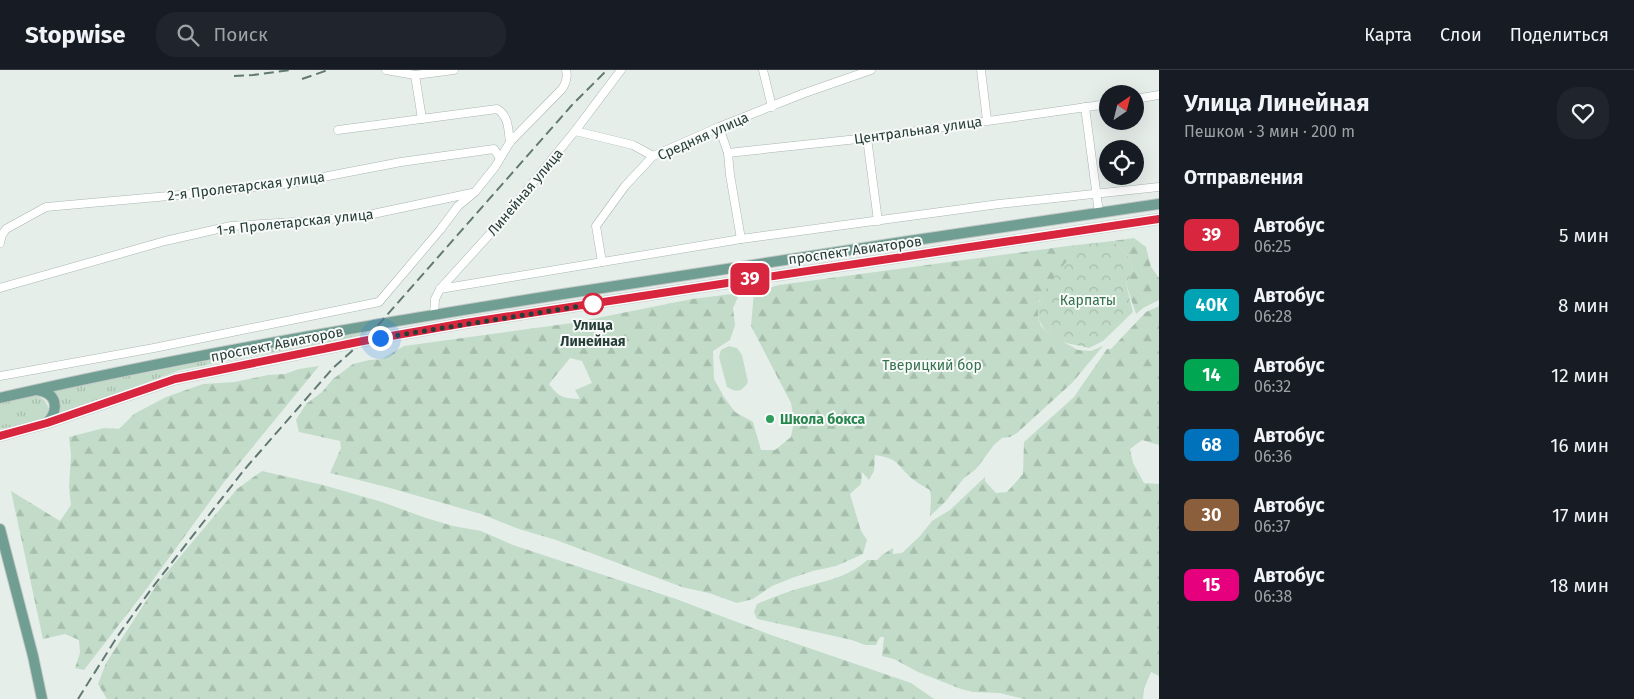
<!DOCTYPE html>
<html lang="ru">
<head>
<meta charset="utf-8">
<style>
	body { margin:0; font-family:"Fira Sans",sans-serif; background:#20242c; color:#f1f3f6; height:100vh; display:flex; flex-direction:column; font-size:19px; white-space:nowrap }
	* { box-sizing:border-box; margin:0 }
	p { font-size:16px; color:#9ea1a6 }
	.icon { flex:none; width:28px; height:28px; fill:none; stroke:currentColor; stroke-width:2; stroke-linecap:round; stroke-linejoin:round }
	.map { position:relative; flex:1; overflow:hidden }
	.sheet { display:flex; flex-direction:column; background:#171b24; width:475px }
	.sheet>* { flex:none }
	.badge { padding:0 10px; border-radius:8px; font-size:18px; line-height:32px }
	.needle { width:32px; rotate:35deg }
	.buttons { position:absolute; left:1099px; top:15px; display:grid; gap:10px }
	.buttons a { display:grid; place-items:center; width:45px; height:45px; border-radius:50%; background:#171b24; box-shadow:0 5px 20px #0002; font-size:25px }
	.you { position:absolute; width:25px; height:25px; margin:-12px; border:4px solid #fff; border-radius:50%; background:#1a73e8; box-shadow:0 0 0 8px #1a73e833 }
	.map>.badge { position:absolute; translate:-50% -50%; box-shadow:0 0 0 2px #fff }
	h2 { padding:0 25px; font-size:19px; line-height:45px }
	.round { display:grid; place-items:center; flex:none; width:52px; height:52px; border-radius:20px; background:#20242c }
	.summary { display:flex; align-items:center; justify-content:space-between; height:85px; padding:0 25px }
	h1 { font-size:24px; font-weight:700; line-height:38px }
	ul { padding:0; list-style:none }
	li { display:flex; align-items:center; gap:15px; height:70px; padding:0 25px }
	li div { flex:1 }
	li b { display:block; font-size:19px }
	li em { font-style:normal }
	li .badge { min-width:55px; font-weight:700; text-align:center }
	header { display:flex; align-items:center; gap:30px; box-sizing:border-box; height:70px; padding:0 25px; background:#171b24; border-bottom:1px solid #363941 }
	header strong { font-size:24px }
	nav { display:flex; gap:28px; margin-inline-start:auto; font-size:18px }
	.search { width:350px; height:45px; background:#20242c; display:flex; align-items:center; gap:12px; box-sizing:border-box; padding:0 18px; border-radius:20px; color:#9ea1a6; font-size:19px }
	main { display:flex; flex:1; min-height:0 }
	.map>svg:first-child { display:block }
</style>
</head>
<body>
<header>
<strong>Stopwise</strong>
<div class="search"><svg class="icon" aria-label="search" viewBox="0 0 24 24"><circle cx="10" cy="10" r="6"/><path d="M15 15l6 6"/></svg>Поиск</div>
<nav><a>Карта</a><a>Слои</a><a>Поделиться</a></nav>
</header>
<main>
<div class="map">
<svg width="1159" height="629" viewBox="0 0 1159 629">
	<defs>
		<pattern id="grass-tufts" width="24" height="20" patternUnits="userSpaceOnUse" patternTransform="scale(1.25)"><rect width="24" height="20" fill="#c2dcc9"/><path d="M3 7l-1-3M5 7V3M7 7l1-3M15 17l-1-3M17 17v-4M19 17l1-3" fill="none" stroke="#a7bead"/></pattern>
		<pattern id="forest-firs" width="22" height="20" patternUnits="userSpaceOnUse" patternTransform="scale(1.25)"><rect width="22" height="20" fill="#c2dcc9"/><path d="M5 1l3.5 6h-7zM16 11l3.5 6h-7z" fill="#a7bead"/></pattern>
		<pattern id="park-crowns" width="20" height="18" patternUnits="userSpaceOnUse" patternTransform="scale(1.25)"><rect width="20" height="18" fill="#c2dcc9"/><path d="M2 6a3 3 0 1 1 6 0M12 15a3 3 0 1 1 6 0" fill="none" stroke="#a7bead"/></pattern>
	</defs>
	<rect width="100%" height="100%" fill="#e6eeea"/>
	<!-- grass -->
	<g fill="url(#grass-tufts)">
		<polygon points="370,259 365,265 180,300 56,346 51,321"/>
		<path d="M33 325C43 327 46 330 49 340L44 349 40 351 0 359V333Z"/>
	</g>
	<!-- forest -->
	<g fill="url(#forest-firs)" fill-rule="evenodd">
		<polygon points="1134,168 1146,177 1151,197 1159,208 1159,230 1143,238 1136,244 1126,214 1133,201 1130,189 1113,171"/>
		<path d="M1068 176 1074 182 1039 231 1038 246 1041 256 1049 264 1078 280 1091 281 1103 276 1072 313 1017 363 1010 367 1002 368 994 375 976 399 964 408 945 432 930 446 931 428 930 420C923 416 916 412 910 407 895 392 898 389 875 385L874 401 869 410 862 402 861 414 850 424 861 461 867 470 863 484 836 496 813 501 792 508 772 516 753 529 737 533 709 523 682 517 556 470 516 458 481 444 383 416 330 403 341 378 340 371 299 362 296 350 306 334 322 322 333 309 353 294 369 290 382 289 404 276 572 253 692 229 740 223 733 238 735 255 730 270 713 281 714 309 724 327 735 342 753 352 761 380H775L791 367 794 351 791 333 751 256 754 222 779 215ZM570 288 582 291 592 313 575 320 580 329C564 328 559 328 549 314Z"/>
		<path d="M1159 236V375L1142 370 1130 379 1133 393 1144 413 1159 414V606L1151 602 1144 619 1143 629H1024L1000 623 973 622 961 619 918 602 894 589 882 586 884 567H880L876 575H865L852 570 757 549 754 542 757 534C769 529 781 524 794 520 819 512 847 509 867 490H877L882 485 893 478V484L902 483 920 466 932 451 950 440 985 407V411L996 423 1007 422 1023 404 1024 372 1074 327 1107 279H1111L1146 242Z"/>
		<polygon points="319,296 224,412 145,521 84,600 75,598 80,583 79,570 65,564 43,569 11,421 60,451 71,435 69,417 71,385 69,367 104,358 119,359 134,344 166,327 203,314 235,312 268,305 285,304 299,299"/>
		<polygon points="262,401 323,415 382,432 426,448 453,456 481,461 513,475 676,529 771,565 911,613 934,629 480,629 477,628 475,629 107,629 98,614 106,593 157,514 237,419"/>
	</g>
	<!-- park -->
	<path fill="url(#park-crowns)" d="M1113 171 1130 189 1133 201 1126 214 1133 242 1103 271 1089 278C1080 275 1071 275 1063 272 1046 266 1032 248 1040 230 1048 213 1062 198 1073 183L1068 176Z"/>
	<!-- pitch -->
	<path fill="#c2dcc9" d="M729 276 737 278 742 285 748 312C742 322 737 323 727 317L719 287 721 280Z"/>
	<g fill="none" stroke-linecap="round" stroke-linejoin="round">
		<!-- minor casing -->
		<g stroke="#a9b6b1" stroke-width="9">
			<g id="minor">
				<polyline points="386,0 415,5 454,0"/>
				<polyline points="763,0 772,37"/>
				<polyline points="981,0 987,50"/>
				<polyline points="415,5 422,49"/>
				<polyline points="1135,29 1159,25"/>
				<polyline points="1085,37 1099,143"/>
				<polyline points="719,57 728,83 730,105 741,169"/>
				<path d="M338 60 497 39C509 46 508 59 510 72"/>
				<polyline points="575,61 633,75 653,86"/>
				<polyline points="867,68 878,151"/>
				<polyline points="728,83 867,68 1108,34"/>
				<polyline points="0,173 2,165 6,159 46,137 202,123 292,113 401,92 494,79 500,88"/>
				<polyline points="602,192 596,156 625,116 653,86 719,57 802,24 871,0"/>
				<polyline points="0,218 165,171 231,156 312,151 368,145 472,123"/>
				<polyline points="440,219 741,169 999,134 1159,117"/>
				<polyline points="434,245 435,229 440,219 499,154 575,61 621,0"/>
				<path d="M0 306 154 278 379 232 440 160 458 136 475 122 495 97 510 72 562 19C566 13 568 7 566 0"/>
			</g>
		</g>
		<!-- major casing -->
		<g stroke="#c3c9c7" stroke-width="12">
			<g id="major">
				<path d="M37 320C57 323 60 339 47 353"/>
				<path d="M0 328C186 285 375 254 563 224 762 193 960 163 1159 134"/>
				<polyline points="0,366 47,353 175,309 363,271 465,253 747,210 1159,149"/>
				<polyline points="0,459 33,586 42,629"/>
			</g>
		</g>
		<!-- minor -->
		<use href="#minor" stroke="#fff" stroke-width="8"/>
		<!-- major -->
		<use href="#major" stroke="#709e92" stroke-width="10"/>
		<!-- rail -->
		<g stroke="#627973" stroke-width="2" stroke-dasharray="10 5" stroke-linecap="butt">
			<polyline points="234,6 253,5 291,0"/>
			<polyline points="302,9 328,0"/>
			<polyline points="78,629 117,567 152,518 244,400 333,298 363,271 380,253 572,35 607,0"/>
		</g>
	</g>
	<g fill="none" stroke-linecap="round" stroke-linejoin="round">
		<!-- line casing -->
		<g stroke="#fff" stroke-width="11">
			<polyline id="line" points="0,366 47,353 175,309 363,271 465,253 747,210 1159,149"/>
		</g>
		<!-- line -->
		<use href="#line" stroke="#d7263d" stroke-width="8"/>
		<!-- walk -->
		<polyline stroke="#273e38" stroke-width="5" stroke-dasharray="0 9" points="380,268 593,234"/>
	</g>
	<!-- markers -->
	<circle fill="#fff" stroke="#d7263d" stroke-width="2.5" cx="593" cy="234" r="10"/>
	<circle fill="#2e9e5b" stroke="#f7faf8" stroke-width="2" cx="770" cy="349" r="5"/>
	<g text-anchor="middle" stroke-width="4" stroke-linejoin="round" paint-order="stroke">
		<!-- street labels -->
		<g font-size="14" fill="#273e38" stroke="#f7faf8">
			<text transform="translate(918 60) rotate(-8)" y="5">Центральная улица</text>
			<text transform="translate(703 66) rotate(-24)" y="5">Средняя улица</text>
			<text transform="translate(246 116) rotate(-7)" y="5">2-я Пролетарская улица</text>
			<text transform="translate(525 122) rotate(-50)" y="5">Линейная улица</text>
			<text transform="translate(295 152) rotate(-6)" y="5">1-я Пролетарская улица</text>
			<text transform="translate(855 180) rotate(-8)" y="5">проспект Авиаторов</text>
			<text transform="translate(277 274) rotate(-11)" y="5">проспект Авиаторов</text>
		</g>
		<!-- park labels -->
		<g font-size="14" fill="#35714c" stroke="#f7faf8">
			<text x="1088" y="235">Карпаты</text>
			<text x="932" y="300">Тверицкий бор</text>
		</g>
		<!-- stop labels -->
		<g font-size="14" font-weight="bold" fill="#273e38" stroke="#f7faf8">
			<text x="593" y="260">Улица<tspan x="593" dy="16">Линейная</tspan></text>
		</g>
		<!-- leisure labels -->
		<g font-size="14" font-weight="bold" fill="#27864d" stroke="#f7faf8" text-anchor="start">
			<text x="780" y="354">Школа бокса</text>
		</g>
	</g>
</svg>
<div class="buttons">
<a><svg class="needle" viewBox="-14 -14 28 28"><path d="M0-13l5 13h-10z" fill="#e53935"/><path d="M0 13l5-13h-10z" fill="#9ea1a6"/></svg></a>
<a><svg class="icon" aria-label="locate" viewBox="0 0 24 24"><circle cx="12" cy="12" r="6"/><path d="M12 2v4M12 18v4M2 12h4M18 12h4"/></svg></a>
</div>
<div class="you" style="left:380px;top:268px"></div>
<b class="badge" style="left:750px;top:209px;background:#d7263d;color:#fff">39</b>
</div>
<section class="sheet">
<div class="summary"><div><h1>Улица Линейная</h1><p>Пешком · 3 мин · 200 m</p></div><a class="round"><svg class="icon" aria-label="heart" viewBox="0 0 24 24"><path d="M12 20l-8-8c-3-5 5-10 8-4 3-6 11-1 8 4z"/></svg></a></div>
<h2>Отправления</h2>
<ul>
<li><span class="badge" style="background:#d7263d;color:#fff">39</span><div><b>Автобус</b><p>06:25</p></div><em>5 мин</em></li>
<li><span class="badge" style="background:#00a3b4;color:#fff">40К</span><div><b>Автобус</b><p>06:28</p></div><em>8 мин</em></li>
<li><span class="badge" style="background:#00a651;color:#fff">14</span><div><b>Автобус</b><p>06:32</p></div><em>12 мин</em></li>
<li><span class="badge" style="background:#0072bc;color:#fff">68</span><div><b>Автобус</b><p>06:36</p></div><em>16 мин</em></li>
<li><span class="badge" style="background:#8b5e3c;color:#fff">30</span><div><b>Автобус</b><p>06:37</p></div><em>17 мин</em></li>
<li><span class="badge" style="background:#e6007e;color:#fff">15</span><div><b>Автобус</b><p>06:38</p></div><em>18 мин</em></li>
</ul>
</section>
</main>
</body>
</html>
